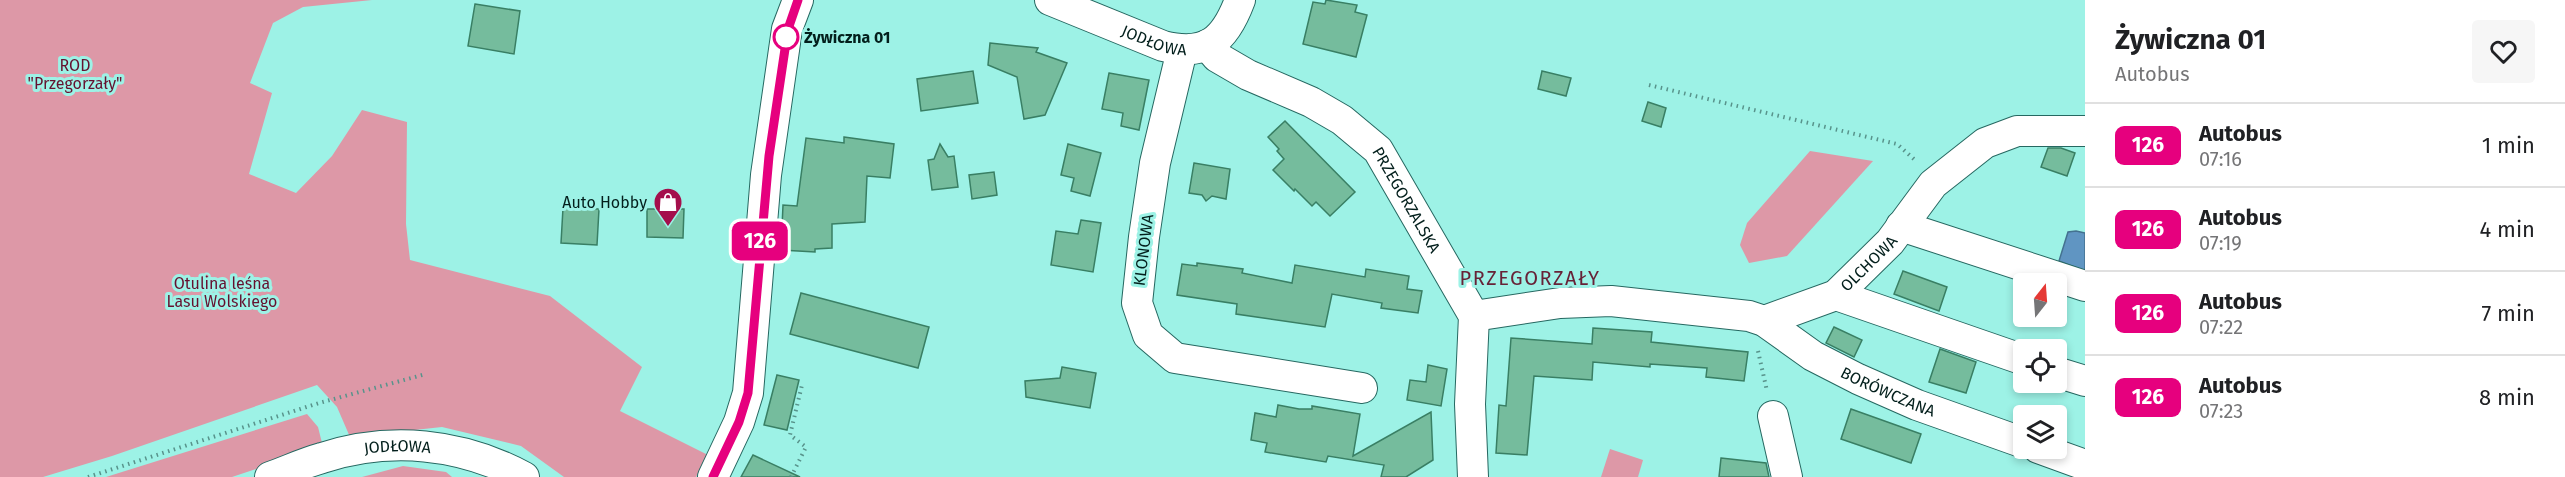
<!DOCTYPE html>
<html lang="pl">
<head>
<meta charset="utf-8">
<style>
	body { margin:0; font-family:"Fira Sans",sans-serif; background:#f6f6f6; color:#202124; height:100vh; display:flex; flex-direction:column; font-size:22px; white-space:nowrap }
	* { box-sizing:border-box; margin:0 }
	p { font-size:20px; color:#757577 }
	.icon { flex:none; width:33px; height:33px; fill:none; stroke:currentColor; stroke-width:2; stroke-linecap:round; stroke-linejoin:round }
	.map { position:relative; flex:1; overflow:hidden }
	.drawer { display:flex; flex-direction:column; background:#fff; width:480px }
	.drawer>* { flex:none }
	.badge { padding:0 12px; border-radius:9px; font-size:21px; line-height:39px }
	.needle { width:39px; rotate:17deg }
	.tools { position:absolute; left:2013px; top:273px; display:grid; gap:12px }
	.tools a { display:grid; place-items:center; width:54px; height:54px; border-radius:6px; background:#fff; box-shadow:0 3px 9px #0003; font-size:30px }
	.map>.badge { position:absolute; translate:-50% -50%; box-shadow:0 0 0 3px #fff }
	.round { display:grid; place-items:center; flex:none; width:63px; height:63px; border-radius:6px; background:#f6f6f6 }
	.headline { display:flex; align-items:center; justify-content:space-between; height:102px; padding:0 30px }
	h1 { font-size:28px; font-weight:700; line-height:45px }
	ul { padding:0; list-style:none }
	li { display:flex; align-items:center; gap:18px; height:84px; padding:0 30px; border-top:2px solid #e0e0e0 }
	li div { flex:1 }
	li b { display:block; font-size:22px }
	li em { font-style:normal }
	li .badge { min-width:66px; font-weight:700; text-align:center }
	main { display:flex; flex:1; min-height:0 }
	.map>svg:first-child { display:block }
</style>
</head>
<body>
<main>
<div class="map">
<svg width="2085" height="477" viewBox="0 0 2085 477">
	<rect width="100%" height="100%" fill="#9df2e6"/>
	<!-- green -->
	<g fill="#dd98a7">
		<polygon points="0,0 372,0 303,7 273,23 250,83 272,93 249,174 296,193 332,156 362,110 407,122 406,224 410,260 550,296 642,367 620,411 708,455 696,477 564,477 521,446 442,427 350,437 337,407 317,385 112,456 43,477 0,477"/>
		<polygon points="1810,151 1873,161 1787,256 1749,263 1740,245 1747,223"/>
		<polygon points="307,414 318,427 323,447 232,477 106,477"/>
		<polygon points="1610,449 1643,460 1638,477 1601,477"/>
		<polygon points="403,466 446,472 452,477 362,477"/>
	</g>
	<!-- water -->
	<polygon fill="#6095c2" stroke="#447290" stroke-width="1.5" points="2076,231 2085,233 2085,271 2059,261 2068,232"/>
	<!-- building -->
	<g fill="#75bc9d" stroke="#397f64" stroke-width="1.5">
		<polygon points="1326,0 1357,5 1355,12 1367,15 1356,57 1303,44 1313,2 1325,4"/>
		<polygon points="475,4 520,11 514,54 468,46"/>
		<polygon points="990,43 1038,48 1036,52 1067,63 1045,115 1024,119 1017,77 988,65"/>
		<polygon points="973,71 978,103 921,111 917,79"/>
		<polygon points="1542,71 1571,78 1566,96 1538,89"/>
		<polygon points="1109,73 1149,80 1139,130 1121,126 1123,113 1102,109"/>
		<polygon points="1648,102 1666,108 1661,127 1642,121"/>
		<polygon points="1285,121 1355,192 1330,216 1316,202 1312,206 1295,189 1294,191 1273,170 1284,159 1277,151 1279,149 1268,137"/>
		<polygon points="844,137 894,144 890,178 867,176 865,222 832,224 832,248 815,249 815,252 781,250 783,205 797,206 806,138 844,143"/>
		<polygon points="940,144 948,157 954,156 958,187 932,190 928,160 934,159"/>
		<polygon points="1068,144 1101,153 1090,196 1071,191 1074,178 1061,175"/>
		<polygon points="2048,148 2061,148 2075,153 2067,176 2041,167"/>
		<polygon points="1194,163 1230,169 1226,199 1212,196 1206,201 1202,195 1189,193"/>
		<polygon points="994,172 997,195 972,199 969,175"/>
		<polygon points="563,208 599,209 597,245 561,243"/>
		<polygon points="647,209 684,209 683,238 647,237"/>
		<polygon points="1081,220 1101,223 1093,272 1051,265 1056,231 1078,234"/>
		<polygon points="1197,263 1243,269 1242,273 1292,283 1295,265 1365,277 1366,269 1409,276 1407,289 1422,291 1418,313 1381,308 1382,303 1332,294 1325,327 1236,314 1237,304 1177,295 1182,264 1197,266"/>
		<polygon points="1903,271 1947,287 1939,311 1894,294"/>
		<polygon points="801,293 929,327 918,368 790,334"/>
		<polygon points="1834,327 1862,340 1854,357 1826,343"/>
		<polygon points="1593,328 1652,332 1651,342 1748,352 1744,381 1706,377 1707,368 1650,364 1650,367 1593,362 1592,380 1534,376 1527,455 1496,453 1499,405 1506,406 1511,338 1592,344"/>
		<polygon points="1940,349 1976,362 1966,393 1929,382"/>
		<polygon points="1428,365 1447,369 1441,406 1407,400 1410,380 1426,382"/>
		<polygon points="1062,367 1096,373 1090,408 1026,397 1025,381 1060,378"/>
		<polygon points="777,375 799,380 787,430 764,425"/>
		<polygon points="1278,405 1299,409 1312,409 1312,406 1360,414 1353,456 1431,412 1433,460 1406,477 1381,477 1384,465 1328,456 1326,462 1265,452 1267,443 1251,440 1255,413 1276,417"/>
		<polygon points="1851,409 1921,434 1911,463 1841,439"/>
		<polygon points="753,455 800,477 741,477"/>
		<polygon points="1721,458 1766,463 1769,477 1719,477"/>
	</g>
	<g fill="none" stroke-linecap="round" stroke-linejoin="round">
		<!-- minor casing -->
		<g stroke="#266861" stroke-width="32">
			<g id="minor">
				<path id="s1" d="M1050 0 1163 46C1207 57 1225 40 1240 0"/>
				<path id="s2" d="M1207 45 1217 57 1248 75 1311 102 1342 120 1378 150 1474 316 1470 404 1473 477"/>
				<polyline points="1182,50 1155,163 1144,237 1137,303 1148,335 1175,358 1362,388"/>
				<polyline points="1901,226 2085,286"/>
				<polyline points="1836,295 2024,360"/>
				<path id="s3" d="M1474 316 1560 303 1611 301 1749 316 1764 321 1813 356 1858 379 1917 405 2024 443"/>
				<path id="s4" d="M1764 321 1836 295 1890 242 1933 184 1985 143 2017 131H2085"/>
				<polyline points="2056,372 2085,381"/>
				<polyline points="1773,416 1787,477"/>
				<polyline points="2038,448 2085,465"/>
				<path id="s5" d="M270 477C287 471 304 463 322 458 390 436 461 443 524 477"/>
				<polyline points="713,477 739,422 748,393 766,175 787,29 798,0"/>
			</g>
		</g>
		<!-- path -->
		<g stroke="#58938b" stroke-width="4" stroke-dasharray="1.5 4.5" stroke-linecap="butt">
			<polyline points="1649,85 1897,144 1915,160 1915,163"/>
			<polyline points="1758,351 1767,391"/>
			<polyline points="88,477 319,403 426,374"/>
			<polyline points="791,477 806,447 790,435 802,385"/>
		</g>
		<!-- minor -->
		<use href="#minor" stroke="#fff" stroke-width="30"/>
	</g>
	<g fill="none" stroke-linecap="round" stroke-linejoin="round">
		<!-- line casing -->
		<g stroke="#fff" stroke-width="14">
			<polyline id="line" points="713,477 739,422 748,393 769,156 788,29 798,0"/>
		</g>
		<!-- line -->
		<use href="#line" stroke="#e6007e" stroke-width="9"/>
	</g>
	<!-- icons -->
	<defs>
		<g id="shop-pin" transform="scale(1.5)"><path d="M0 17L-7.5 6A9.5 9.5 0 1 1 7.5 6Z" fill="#a40f4c" stroke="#9df2e6"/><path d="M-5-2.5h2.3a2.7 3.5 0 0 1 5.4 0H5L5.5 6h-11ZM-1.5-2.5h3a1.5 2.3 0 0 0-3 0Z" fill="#fff"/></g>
	</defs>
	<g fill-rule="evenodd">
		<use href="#shop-pin" x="668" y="202"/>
	</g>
	<!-- markers -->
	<circle fill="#fff" stroke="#e6007e" stroke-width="3" cx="786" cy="37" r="12"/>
	<g text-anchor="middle" stroke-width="6" stroke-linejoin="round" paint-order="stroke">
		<!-- stop labels -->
		<g font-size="16" font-weight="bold" fill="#031f1c" stroke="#9df2e6" text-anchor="start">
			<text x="804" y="43">Żywiczna 01</text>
		</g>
		<!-- street labels -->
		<g font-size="16" fill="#031f1c" stroke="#9df2e6">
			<text dy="6" stroke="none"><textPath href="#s1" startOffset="112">JODŁOWA</textPath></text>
			<text dy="6" stroke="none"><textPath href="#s2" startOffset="260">PRZEGORZALSKA</textPath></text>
			<text transform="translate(1143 250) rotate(-83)" y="6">KLONOWA</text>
			<text dy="6" stroke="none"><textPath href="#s4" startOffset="122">OLCHOWA</textPath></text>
			<text dy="6" stroke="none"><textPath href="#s3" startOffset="436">BORÓWCZANA</textPath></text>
			<text dy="6" stroke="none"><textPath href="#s5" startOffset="132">JODŁOWA</textPath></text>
		</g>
		<!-- park labels -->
		<g font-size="16" fill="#65112f" stroke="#9df2e6">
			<text x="75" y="71">ROD<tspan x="75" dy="18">"Przegorzały"</tspan></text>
			<text x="222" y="289">Otulina leśna<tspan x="222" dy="18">Lasu Wolskiego</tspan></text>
		</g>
		<!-- poi labels -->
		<g font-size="16" fill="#031f1c" stroke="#9df2e6" text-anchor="end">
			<text x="647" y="208">Auto Hobby</text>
		</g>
		<!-- quarter labels -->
		<g font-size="20" letter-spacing="1.5" fill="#672237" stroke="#9df2e6">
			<text x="1530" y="285">PRZEGORZAŁY</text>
		</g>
	</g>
</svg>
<div class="tools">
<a><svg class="needle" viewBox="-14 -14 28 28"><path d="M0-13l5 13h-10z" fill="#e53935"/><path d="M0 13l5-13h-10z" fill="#757577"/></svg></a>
<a><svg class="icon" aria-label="locate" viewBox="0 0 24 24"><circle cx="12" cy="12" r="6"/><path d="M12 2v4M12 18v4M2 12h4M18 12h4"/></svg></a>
<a><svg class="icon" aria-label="layers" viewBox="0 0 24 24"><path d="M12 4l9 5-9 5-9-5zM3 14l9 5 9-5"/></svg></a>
</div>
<b class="badge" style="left:760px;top:241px;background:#e6007e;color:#fff">126</b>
</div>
<section class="drawer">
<div class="headline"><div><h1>Żywiczna 01</h1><p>Autobus</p></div><a class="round"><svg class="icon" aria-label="heart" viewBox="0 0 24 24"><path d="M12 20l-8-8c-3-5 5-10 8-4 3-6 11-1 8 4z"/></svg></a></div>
<ul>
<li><span class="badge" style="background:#e6007e;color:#fff">126</span><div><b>Autobus</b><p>07:16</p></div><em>1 min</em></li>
<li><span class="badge" style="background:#e6007e;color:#fff">126</span><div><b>Autobus</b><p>07:19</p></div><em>4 min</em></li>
<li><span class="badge" style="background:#e6007e;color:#fff">126</span><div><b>Autobus</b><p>07:22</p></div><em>7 min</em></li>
<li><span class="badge" style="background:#e6007e;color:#fff">126</span><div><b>Autobus</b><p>07:23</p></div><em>8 min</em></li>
</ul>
</section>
</main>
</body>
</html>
